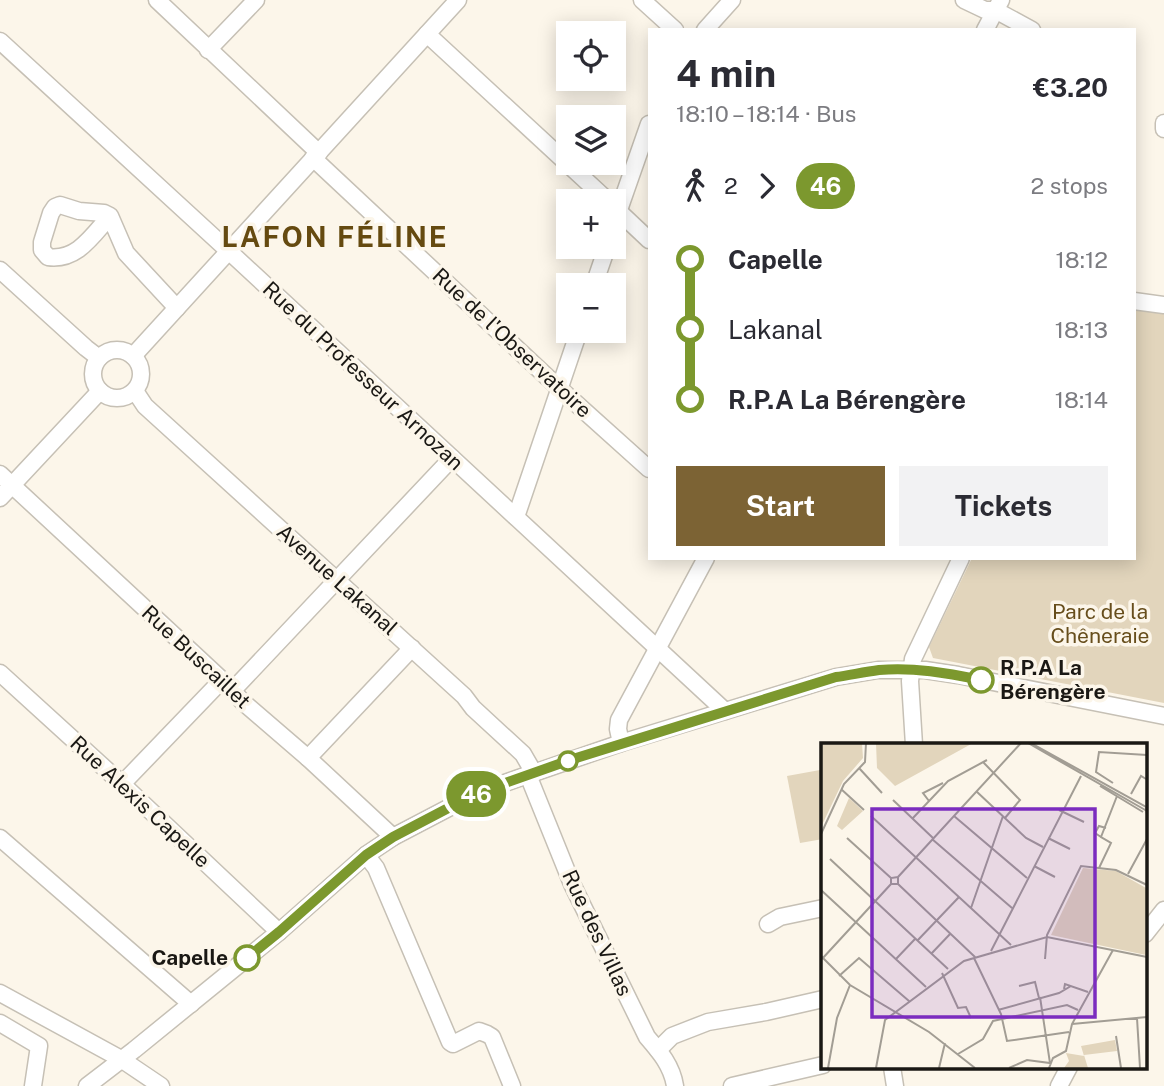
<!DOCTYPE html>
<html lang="en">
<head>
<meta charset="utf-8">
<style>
	body { margin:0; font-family:"Public Sans",sans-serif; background:#f2f2f3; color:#2b2b33; height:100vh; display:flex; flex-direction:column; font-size:26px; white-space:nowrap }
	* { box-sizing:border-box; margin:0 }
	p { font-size:23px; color:#7c7c81 }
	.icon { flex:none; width:38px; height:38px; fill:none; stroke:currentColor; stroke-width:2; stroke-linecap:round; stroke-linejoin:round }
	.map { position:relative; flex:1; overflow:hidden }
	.panel { position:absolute; left:648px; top:28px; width:488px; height:532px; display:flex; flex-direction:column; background:#fff; border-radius:0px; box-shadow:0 4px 18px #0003 }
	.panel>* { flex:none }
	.badge { padding:0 14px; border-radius:23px; font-size:24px; line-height:46px }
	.fabs { position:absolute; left:556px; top:21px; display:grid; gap:14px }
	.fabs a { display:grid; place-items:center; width:70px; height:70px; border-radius:0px; background:#fff; box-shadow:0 4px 18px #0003; font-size:35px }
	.map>.badge { position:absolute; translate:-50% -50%; box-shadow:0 0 0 4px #fff }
	.legs { display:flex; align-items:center; gap:10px; height:77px; padding:0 28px; font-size:23px }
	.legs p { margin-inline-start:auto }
	.summary { display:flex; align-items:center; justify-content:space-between; height:119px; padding:0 28px }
	h1 { font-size:38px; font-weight:700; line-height:52px }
	.primary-button { display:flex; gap:14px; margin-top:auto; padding:14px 28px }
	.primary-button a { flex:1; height:80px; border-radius:0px; background:#7c6334; color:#fff; font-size:28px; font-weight:700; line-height:80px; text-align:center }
	.primary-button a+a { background:#f2f2f3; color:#2b2b33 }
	ul { padding:0 28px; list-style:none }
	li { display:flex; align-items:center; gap:24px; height:70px; font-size:26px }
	li i { display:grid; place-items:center; width:10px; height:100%; margin:0 9px; background:currentColor }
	li i::after { content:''; width:18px; height:18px; margin:-9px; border:5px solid; border-radius:50%; background:#fff }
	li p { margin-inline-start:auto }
	li:first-child i { background:linear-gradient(#0000 50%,currentColor 0) }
	li:last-child i { background:linear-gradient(currentColor 50%,#0000 0) }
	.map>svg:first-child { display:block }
</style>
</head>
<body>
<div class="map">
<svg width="1164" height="1086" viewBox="0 0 1164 1086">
	<rect width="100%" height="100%" fill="#fcf6ea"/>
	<!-- green -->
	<g fill="#e2d5bc">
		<polygon points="1134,309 1164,311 1164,703 933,658 929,647 972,558 1134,558"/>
		<polygon points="820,770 823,785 823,839 800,843 787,776"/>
	</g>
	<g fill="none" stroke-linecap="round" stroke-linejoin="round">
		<!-- minor casing -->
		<g stroke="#c6c0b5" stroke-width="19">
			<g id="minor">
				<polyline points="157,0 319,153"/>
				<polyline points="642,0 675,30"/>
				<polyline points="964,0 985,10 995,10 1032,30"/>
				<polyline points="705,30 732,0"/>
				<polyline points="985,30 1001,0"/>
				<polyline points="427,34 608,201"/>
				<polyline points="0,41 220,243 725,711"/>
				<polyline points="208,50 256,0"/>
				<polyline points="1164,123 1164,129"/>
				<polyline points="313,158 560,389 649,469"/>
				<polyline points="614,207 649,240"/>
				<path d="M110 216C92 236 77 261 48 257L42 250V242L51 213 55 207 60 205 79 211 104 213 110 216 126 253 177 308"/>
				<polyline points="614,224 649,124"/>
				<polyline points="0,270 86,348 99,358"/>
				<polyline points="594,285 607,247"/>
				<polyline points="1134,301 1164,305"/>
				<circle cx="117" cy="374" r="24"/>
				<polyline points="133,356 458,0"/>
				<polyline points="135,391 145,406 464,696 473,708 523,754 534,773"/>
				<polyline points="0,474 222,680 243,702 308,758 393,837"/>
				<polyline points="0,498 100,391"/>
				<polyline points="516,517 579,331"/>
				<polyline points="0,673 122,784 279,932"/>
				<polyline points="233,690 452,458"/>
				<polyline points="621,743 618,729 619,720 706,558"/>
				<polyline points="914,745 910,681 913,659 961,558"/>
				<polyline points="308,758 412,648"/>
				<path d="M528 775 572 884 647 1037C660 1052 672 1066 675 1086"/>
				<polyline points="122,784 222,680"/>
				<polyline points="0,838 191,1004"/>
				<polyline points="366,855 376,868 450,1042 453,1044 479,1031 487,1034 492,1037 512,1086"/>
				<polyline points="768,924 780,917 823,908"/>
				<polyline points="1145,934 1164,910"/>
				<polyline points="0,993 121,1059 161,1086"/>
				<polyline points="0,1023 39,1046 33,1086"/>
				<polyline points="658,1050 672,1036 708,1022 766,1012 823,999"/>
				<polyline points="892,1067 895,1086"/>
				<polyline points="87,1086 134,1050 279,932 366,855 393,837 477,793 516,779 621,743 836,677 878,670 925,670 958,675 1164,716"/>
				<polyline points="732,1086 823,1065"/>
				<polyline points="1059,1086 1069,1067"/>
			</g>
		</g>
		<!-- minor -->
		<use href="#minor" stroke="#fff" stroke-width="16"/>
	</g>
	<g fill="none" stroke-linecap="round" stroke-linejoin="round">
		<!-- line-1 casing -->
		<g stroke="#fff" stroke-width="16">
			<path id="line-1" d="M247 958 279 932 366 855 393 837 477 793 573 759 836 677C850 675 864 672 879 670 914 667 947 673 981 680"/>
		</g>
		<!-- line-1 -->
		<use href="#line-1" stroke="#7c982e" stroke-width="10"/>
	</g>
	<!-- markers -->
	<g fill="#fff" stroke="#7c982e" stroke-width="3.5">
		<circle cx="981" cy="680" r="12"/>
		<circle cx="568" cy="761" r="9"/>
		<circle cx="247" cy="958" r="12"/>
	</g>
	<g text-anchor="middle" stroke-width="7" stroke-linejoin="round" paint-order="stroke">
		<!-- street labels -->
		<g font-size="21" fill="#1a1814" stroke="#fcf6ea">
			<text transform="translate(512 343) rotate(43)" y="7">Rue de l'Observatoire</text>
			<text transform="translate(363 376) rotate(43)" y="7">Rue du Professeur Arnozan</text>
			<text transform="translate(337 580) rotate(42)" y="7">Avenue Lakanal</text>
			<text transform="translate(196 657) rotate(43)" y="7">Rue Buscaillet</text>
			<text transform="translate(140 802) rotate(43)" y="7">Rue Alexis Capelle</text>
			<text transform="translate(597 933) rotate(65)" y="7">Rue des Villas</text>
		</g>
		<!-- park labels -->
		<g font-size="21" fill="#674e1c" stroke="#fcf6ea">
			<text x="1100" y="619">Parc de la<tspan x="1100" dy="24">Chêneraie</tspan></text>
		</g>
		<!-- stop labels -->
		<g font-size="21" font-weight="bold" fill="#1a1814" stroke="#fcf6ea" text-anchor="start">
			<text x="1000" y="675">R.P.A La<tspan x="1000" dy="24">Bérengère</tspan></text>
			<text x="228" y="965" text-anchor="end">Capelle</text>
		</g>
		<!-- district labels -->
		<g font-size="28" font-weight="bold" letter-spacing="2" fill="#654a10" stroke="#fcf6ea">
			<text x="335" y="247">LAFON FÉLINE</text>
		</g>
	</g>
	<!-- overview -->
	<g transform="translate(821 743)">
		<rect width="326" height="326" fill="#fcf6ea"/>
		<path d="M0 0H41L42 15 22 38 0 84ZM55 0H152L74 43 56 25ZM28 55 42 68 21 87 16 83ZM262 125 295 128 325 145V212L230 192ZM294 297 296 308 263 312 267 325H243L248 318 245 310 263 313 260 303Z" fill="#e2d5bc"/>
		<path fill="none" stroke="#a29d94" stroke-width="2" d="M207 0 326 68M210 0 325 64 326 72M162 19 199 57 184 75M38 25 61 50M292 40 275 29 278 9 326 12M279 43 322 69M20 46 43 67M155 48 205 95 222 104M310 51 320 33 325 36M72 57 112 95M108 58 102 50 122 40M238 67 263 79M50 73 190 202M133 73 206 135M91 76 127 38 166 17M0 91 23 41 44 19 45 0M280 94 274 90 278 83 285 85M26 95 70 135M227 95 249 106M111 96 191 165M9 116 127 226M213 123 234 134M278 125 290 100 280 94 296 53M307 131 326 96M70 141H77V134L200 0M77 141 154 214M0 147 105 244M150 165 182 73M96 198 138 154M170 208 260 33M110 211 130 190M0 213 29 242 108 289 154 325M153 215 180 271 186 298 248 289M1 216 70 141V135L77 134M75 216 94 196M224 216 226 192 260 123 295 127 326 142M121 230 137 265 145 264 150 275M18 233 38 215 88 258M198 243 214 239 218 255M243 246 244 241 267 249M177 267 238 250 250 243M316 275 319 325M251 281 326 274M295 293 300 325M137 311 162 296 172 278 246 262 257 267M7 325 16 275 29 242M55 325 64 277 143 218 226 194 326 214M118 325 124 300M188 325 206 317 229 320 219 254M228 325 232 315 245 308 251 281 292 207"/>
		<path fill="#7b2cbf" fill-opacity="0.15" stroke="#7b2cbf" stroke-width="3.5" d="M51 66H274V274H51Z"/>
		<rect width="326" height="326" fill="none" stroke="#1a1814" stroke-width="3.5"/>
	</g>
</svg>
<div class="fabs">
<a><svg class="icon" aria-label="locate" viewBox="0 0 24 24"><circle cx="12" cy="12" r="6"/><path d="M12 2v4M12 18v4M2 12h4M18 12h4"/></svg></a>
<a><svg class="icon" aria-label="layers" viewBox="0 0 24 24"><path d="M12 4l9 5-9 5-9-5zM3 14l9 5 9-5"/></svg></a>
<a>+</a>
<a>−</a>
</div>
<b class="badge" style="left:476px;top:794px;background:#7c982e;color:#fff">46</b>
<section class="panel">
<div class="summary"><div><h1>4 min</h1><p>18:10 – 18:14 · Bus</p></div><b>€3.20</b></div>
<div class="legs"><svg class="icon" aria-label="walk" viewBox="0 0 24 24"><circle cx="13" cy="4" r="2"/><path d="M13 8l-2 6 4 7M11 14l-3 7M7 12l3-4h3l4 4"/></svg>2<svg class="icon" aria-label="forward" viewBox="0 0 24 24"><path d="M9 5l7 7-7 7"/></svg><b class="badge" style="background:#7c982e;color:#fff">46</b><p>2 stops</p></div>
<ul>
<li><i style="color:#7c982e"></i><b>Capelle</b><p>18:12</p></li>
<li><i style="color:#7c982e"></i><span>Lakanal</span><p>18:13</p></li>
<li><i style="color:#7c982e"></i><b>R.P.A La Bérengère</b><p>18:14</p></li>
</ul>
<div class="primary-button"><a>Start</a><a>Tickets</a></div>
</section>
</div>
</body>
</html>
